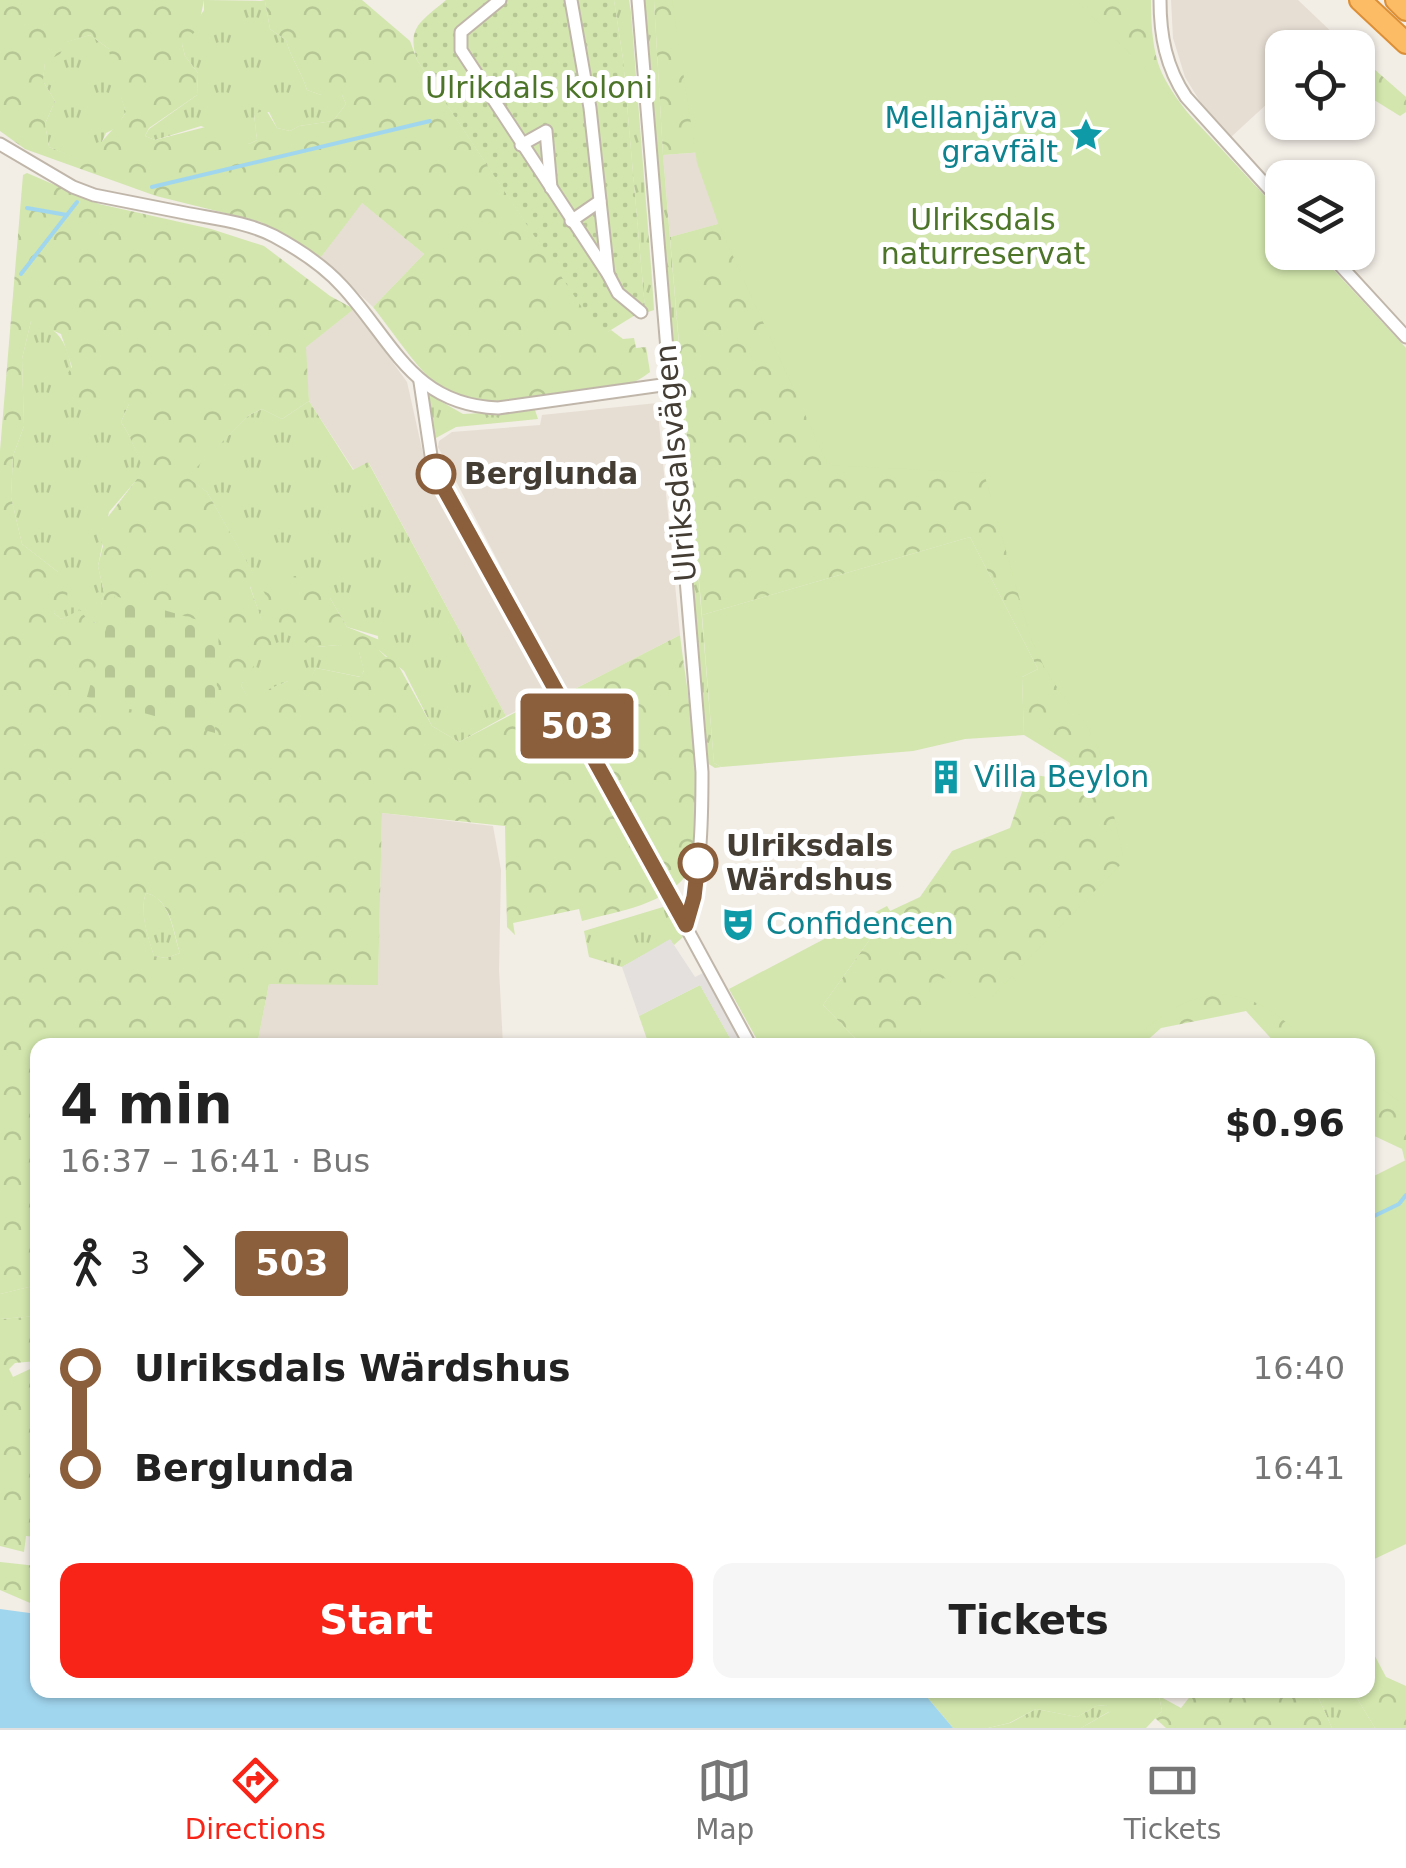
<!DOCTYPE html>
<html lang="en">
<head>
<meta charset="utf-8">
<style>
	body { margin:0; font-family:"DejaVu Sans",sans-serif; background:#f6f6f6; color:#222; height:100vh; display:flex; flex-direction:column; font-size:38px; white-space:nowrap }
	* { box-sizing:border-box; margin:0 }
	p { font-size:32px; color:#767676 }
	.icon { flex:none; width:55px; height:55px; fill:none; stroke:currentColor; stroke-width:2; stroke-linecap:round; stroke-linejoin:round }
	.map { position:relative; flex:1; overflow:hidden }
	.side { position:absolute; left:30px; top:1038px; width:1345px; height:660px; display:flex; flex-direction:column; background:#fff; border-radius:20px; box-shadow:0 2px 8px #0004 }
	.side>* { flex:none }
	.badge { padding:0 20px; border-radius:8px; font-size:35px; line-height:65px }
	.controls { position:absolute; left:1265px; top:30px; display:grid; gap:20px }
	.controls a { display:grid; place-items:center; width:110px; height:110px; border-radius:20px; background:#fff; box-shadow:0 2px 8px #0004; font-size:50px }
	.map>.badge { position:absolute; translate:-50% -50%; box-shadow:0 0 0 5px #fff }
	.legs { display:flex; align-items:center; gap:15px; height:110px; padding:0 30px; font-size:32px }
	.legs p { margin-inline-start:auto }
	.overview { display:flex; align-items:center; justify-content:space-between; height:170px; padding:0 30px }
	h1 { font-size:55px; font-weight:600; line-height:75px }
	.cta { display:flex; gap:20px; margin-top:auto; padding:20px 30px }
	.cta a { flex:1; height:115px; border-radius:20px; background:#f72417; color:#fff; font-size:40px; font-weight:600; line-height:115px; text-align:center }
	.cta a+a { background:#f6f6f6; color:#222 }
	ul { padding:0 30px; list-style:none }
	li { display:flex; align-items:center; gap:35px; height:100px; font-size:38px }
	li i { display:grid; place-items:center; width:15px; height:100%; margin:0 12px; background:currentColor }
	li i::after { content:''; width:25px; height:25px; margin:-12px; border:8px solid; border-radius:50%; background:#fff }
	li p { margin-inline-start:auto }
	li:first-child i { background:linear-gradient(#0000 50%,currentColor 0) }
	li:last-child i { background:linear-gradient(currentColor 50%,#0000 0) }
	.tab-bar { display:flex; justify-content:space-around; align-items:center; height:140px; border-top:2px solid #e0e0e0; background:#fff; font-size:28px; color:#767676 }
	.tab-bar a { display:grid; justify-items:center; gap:5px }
	.tab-bar .active { color:#f72417 }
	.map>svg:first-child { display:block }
</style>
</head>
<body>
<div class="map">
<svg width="1406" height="1728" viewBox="0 0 1406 1728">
	<defs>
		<pattern id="grass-tufts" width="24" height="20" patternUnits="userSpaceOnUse" patternTransform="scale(2.5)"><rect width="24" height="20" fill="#d2e6ad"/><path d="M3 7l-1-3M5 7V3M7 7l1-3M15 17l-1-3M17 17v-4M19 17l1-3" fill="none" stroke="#b6c695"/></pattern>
		<pattern id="forest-crowns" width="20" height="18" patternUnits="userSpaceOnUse" patternTransform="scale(2.5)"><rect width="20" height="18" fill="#d2e6ad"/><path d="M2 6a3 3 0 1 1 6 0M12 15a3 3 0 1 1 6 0" fill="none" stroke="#b6c695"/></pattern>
		<pattern id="cemetery-stones" width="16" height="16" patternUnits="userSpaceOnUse" patternTransform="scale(2.5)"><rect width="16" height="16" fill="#d2e6ad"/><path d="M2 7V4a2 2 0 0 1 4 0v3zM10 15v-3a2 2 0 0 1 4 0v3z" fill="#b6c695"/></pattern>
		<pattern id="garden-dots" width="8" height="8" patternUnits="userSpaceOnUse" patternTransform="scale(2.5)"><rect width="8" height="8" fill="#d2e6ad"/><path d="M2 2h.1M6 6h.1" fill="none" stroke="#b6c695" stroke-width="1.8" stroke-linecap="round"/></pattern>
	</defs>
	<rect width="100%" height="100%" fill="#f2ede5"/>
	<!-- residential -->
	<g fill="#e6ded3">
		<polygon points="1171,0 1298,0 1339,39 1330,47 1282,48 1282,90 1231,137 1201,103 1185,77 1173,38"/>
		<polygon points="703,152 730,221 670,237 663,155"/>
		<polygon points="361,202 424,254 373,307 321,257"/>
		<polygon points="354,309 407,382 426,467 548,690 545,697 506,716 369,463 354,470 309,401 305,347"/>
		<polygon points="657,403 680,635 567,693 438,447 439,441 452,432 540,425 542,415"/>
		<polygon points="382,813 493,826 501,870 499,970 503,1045 257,1045 269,984 378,984"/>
	</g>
	<!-- grass -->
	<g fill="url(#grass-tufts)">
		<path d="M204 0 265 1 270 29 286 40C291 59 301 70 307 90L321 95H342L346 104 333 121 299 126 290 131 277 128 269 112 254 114 257 140 249 144 201 126 155 140 145 136 149 129 197 95 198 73 185 56 182 44 204 10Z"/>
		<polygon points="614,0 629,0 631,12 652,279 654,310 648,312 645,309 623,59"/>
		<polygon points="642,0 654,0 663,155 714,763 721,767 715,768 707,763"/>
		<polygon points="90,35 109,49 112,69 126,112 116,128 106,133 91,165 49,147 45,124 55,101 43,81 45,61 66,42"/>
		<path d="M31 321C68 327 71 359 74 392L106 404H129L121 422C132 438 136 453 145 470L109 512 98 566 104 593 97 623 69 616 61 619 54 613 58 572 22 544 11 497 13 456 24 426 22 359Z"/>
		<polygon points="428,394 463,414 535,410 538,419 456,427 434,439"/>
		<polygon points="309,401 353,470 368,462 506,716 459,742 432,726 404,671 379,650 378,636 347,627 330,598 316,647 338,645 359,652 364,670 361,677 316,668 312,676 288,681 248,699 241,685 271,633 262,622 250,586 255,577 207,492 186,477 249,415 262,409 282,419"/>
		<path d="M146 893C171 899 172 930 180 953L166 958 154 956C148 937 139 911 146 893Z"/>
		<polygon points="663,907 683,937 674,945 670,940 622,967 589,957 584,931"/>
		<polygon points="1315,1690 1352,1690 1375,1728 1332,1728"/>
		<polygon points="1106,1705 1110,1711 1081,1728 988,1728 1010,1723 1036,1709 1077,1717 1096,1706"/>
	</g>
	<!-- forest -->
	<g fill="url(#forest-crowns)" fill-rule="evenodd">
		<path d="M0 0H204L198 29 182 44 185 56 198 73 197 95 149 128 145 136 155 140 213 125 249 144 257 140 254 114 266 110 277 128 290 131 299 126 333 121 346 104 342 95H321L307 90C301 70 291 59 286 40L270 29 265 1 261 0H362L410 41 417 60 601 335 611 330 623 339 634 338 636 348 646 347 650 372C640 380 629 385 616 388 585 394 472 410 448 394 421 376 394 333 373 307L424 254 362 203 321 257 261 222 156 196 25 149 0 131ZM90 35 109 49 111 69 126 112C113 134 99 137 91 164L49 147 45 124 55 101 43 81 45 62 60 54 67 42Z"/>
		<path d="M654 0H1151C1151 21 1152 43 1158 63 1173 110 1247 175 1282 214V252L1318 253 1406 348V1165L1402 1149 1368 1133V1045H1277L1246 1011 1161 1028 1142 1045H862L823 1005 890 911 920 897 952 851 1010 828 1028 774 1068 780 1070 763 1024 735 1022 677 1038 669 970 537 702 615 670 237 729 221 703 152 663 155Z"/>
		<polygon points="1358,55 1406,97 1406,112 1400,116 1358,90"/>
		<path d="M27 173 99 204 211 229 264 246 330 296 354 309 306 347 309 401 282 419 262 409 249 415 187 477 207 492 256 578 250 587 262 621 271 632 275 651 257 661 241 685 248 698 288 681 292 670 312 675 316 668 360 677 364 671 359 652 347 653 338 645 316 647 285 634 259 582 301 575 307 585 328 588 330 598 347 627 382 641 379 650 386 657 392 654 432 726 459 742 545 697 567 693 680 635C685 680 713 836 690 870 668 905 618 911 582 921L579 909 513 923 515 935 507 927 505 826 382 813 378 985 269 984 257 1045H38L37 1285 0 1294V451L23 175ZM31 321 61 334 72 367 65 377 69 390 74 392 76 405 89 418 99 415 107 404H129L121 422C132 438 136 453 144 470L97 531 103 546 98 566 104 593 96 623 87 619 80 610 61 619 54 613 56 606 67 598 68 585 58 572 22 544 11 497 13 456 24 426 22 359ZM146 893C171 899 173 931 180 953L166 958 154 956C148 937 139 911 146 893Z"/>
		<polygon points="37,1316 37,1361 15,1363 9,1369 13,1377 30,1369 37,1375 37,1537 26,1536 24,1552 0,1546 0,1319"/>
		<polygon points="0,1562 37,1566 37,1606 0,1590"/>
		<polygon points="1368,1643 1386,1677 1406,1686 1406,1728 1375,1728 1352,1690 1368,1690"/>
		<polygon points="1195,1690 1315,1690 1332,1728 1166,1728 1155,1718 1162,1711 1159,1696 1181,1708"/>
	</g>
	<!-- cemetery -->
	<polygon fill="url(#cemetery-stones)" points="115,596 219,626 215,733 87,697"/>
	<!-- park -->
	<g fill="#d2e6ad">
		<path d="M672 0H1075C1148 69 1215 141 1282 215V252L1316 253 1406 349V1106L1368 1079V1045C1353 1045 1333 1049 1320 1045 1305 1041 1288 1022 1274 1013 1219 975 1171 1001 1129 1045H917L931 984 944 978 985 1004 1124 861 1099 748 1081 717 1062 695 1044 667 1030 636 984 473 828 465 718 223 697 163Z"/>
		<polygon points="970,537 1038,669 1022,677 1024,735 965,739 913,751 721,767 714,763 702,615"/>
		<polygon points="887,906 890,911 823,1005 862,1045 760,1045 729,989"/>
		<polygon points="700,985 734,1045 649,1045 639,1016"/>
		<polygon points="1406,1160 1406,1544 1368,1562 1368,1179"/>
		<polygon points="37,1285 37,1316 0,1319 0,1294"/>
		<polygon points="921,1690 1145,1690 1150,1695 1159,1696 1162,1711 1146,1728 1081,1728 1109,1712 1106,1705 1096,1706 1077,1717 1036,1709 1009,1723 988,1728 953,1728"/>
	</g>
	<!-- garden -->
	<path fill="url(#garden-dots)" d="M446 0H614L623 59 645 309 601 336 417 60C406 27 422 21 446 0Z"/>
	<!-- parking -->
	<polygon fill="#e3e0dd" points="670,939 695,977 709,970 751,1045 734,1045 700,985 639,1016 622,967"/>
	<!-- water -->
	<polygon fill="#a1d6ef" points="0,1609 37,1614 38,1690 921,1690 953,1728 0,1728"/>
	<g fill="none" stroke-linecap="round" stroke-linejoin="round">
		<!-- stream -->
		<g stroke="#a1d6ef" stroke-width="4">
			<polyline points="152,187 430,121"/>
			<polyline points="27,208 67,215"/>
			<polyline points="21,274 77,202"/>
			<polyline points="1368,1219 1399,1204 1406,1195"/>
		</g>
		<!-- street casing -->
		<g stroke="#c0b7aa" stroke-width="15">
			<g id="street">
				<polyline points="500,0 461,32 461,50 608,274 590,108 571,0"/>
				<path d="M638 0 702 772C702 824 701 875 686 925"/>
				<path d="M1160 0C1160 36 1166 67 1186 97L1282 203"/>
				<path d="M0 144 73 187 94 195C124 201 155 207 185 213 215 219 247 222 274 236 298 249 323 265 342 286 393 341 412 405 498 408L669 384"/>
				<polyline points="521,145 546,131 551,188"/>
				<polyline points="571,221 600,201"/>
				<polyline points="1328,252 1406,337"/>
				<polyline points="608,274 618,293 641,312"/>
				<polyline points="420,382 433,469 554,684 750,1045"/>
			</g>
		</g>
		<!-- highway casing -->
		<g stroke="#db8f36" stroke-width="24">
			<g id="highway">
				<polyline points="1360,0 1406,43"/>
				<polyline points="1396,0 1406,10"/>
			</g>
		</g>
		<!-- street -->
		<use href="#street" stroke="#fff" stroke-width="11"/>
		<!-- highway -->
		<use href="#highway" stroke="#fcbc66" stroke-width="20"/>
	</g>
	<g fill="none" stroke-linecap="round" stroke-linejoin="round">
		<!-- line-1 casing -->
		<g stroke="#fff" stroke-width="22">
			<polyline id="line-1" points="436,474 686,925 694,897 698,863"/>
		</g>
		<!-- line-1 -->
		<use href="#line-1" stroke="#8b5e3c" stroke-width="15"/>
	</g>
	<!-- icons -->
	<defs>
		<g id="sight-bare" transform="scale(2.7)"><path d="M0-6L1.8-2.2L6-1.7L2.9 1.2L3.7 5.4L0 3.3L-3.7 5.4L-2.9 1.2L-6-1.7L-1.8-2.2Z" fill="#0f9aa8" stroke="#fff" stroke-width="2.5" paint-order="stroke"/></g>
		<g id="building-bare" transform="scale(2.7)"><path d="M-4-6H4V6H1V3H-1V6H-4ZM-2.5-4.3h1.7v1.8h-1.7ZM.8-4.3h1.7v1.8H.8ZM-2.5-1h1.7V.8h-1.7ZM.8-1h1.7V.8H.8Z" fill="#0f9aa8" stroke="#fff" stroke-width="2.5" paint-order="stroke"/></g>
		<g id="theatre-bare" transform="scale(2.7)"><path d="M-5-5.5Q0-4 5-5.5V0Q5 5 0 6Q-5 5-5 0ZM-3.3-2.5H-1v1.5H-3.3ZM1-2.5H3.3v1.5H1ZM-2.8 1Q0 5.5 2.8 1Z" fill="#0f9aa8" stroke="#fff" stroke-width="2.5" paint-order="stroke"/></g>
	</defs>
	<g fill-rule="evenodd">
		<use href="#sight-bare" x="1086" y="135"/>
		<use href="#building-bare" x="946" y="777"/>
		<use href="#theatre-bare" x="738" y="924"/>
	</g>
	<!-- markers -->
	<g fill="#fff" stroke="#8b5e3c" stroke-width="5">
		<circle cx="436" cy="474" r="18"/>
		<circle cx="698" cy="863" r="18"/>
	</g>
	<g text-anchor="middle" stroke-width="10" stroke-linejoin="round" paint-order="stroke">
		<!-- park labels -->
		<g font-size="30" fill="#4d7529" stroke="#fff">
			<text x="539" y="98">Ulrikdals koloni</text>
			<text x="983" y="230">Ulriksdals<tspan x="983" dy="34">naturreservat</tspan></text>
		</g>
		<!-- culture labels -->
		<g font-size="30" fill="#0d838f" stroke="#fff" text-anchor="start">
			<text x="1058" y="128" text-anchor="end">Mellanjärva<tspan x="1058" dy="34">gravfält</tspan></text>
			<text x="974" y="787">Villa Beylon</text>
			<text x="766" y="934">Confidencen</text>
		</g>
		<!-- street labels -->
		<g font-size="30" fill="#443d34" stroke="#fff">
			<text transform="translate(676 463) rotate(-95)" y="10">Ulriksdalsvägen</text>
		</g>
		<!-- stop labels -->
		<g font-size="30" font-weight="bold" fill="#443d34" stroke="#fff" text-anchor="start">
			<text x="464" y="484">Berglunda</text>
			<text x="726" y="856">Ulriksdals<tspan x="726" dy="34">Wärdshus</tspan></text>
		</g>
	</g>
</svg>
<div class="controls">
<a><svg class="icon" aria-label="locate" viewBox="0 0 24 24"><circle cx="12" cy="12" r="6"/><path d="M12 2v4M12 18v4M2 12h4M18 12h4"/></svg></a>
<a><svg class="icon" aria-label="layers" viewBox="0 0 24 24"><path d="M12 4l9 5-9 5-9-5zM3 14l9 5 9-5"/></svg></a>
</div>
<b class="badge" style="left:577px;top:726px;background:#8b5e3c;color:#fff">503</b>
<section class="side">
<div class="overview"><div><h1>4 min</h1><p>16:37 – 16:41 · Bus</p></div><b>$0.96</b></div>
<div class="legs"><svg class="icon" aria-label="walk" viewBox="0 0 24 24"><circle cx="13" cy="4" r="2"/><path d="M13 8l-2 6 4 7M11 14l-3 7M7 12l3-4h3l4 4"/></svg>3<svg class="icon" aria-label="forward" viewBox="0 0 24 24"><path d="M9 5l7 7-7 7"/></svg><b class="badge" style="background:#8b5e3c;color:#fff">503</b></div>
<ul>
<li><i style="color:#8b5e3c"></i><b>Ulriksdals Wärdshus</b><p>16:40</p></li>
<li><i style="color:#8b5e3c"></i><b>Berglunda</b><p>16:41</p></li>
</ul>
<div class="cta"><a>Start</a><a>Tickets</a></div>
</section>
</div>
<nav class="tab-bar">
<a class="active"><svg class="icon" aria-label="directions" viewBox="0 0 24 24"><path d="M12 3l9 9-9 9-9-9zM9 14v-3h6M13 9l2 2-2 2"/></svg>Directions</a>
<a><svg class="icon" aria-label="map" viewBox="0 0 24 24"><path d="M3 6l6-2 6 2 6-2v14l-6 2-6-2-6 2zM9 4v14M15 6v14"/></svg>Map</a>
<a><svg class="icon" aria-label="tickets" viewBox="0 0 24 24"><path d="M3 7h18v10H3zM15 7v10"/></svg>Tickets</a>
</nav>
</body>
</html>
